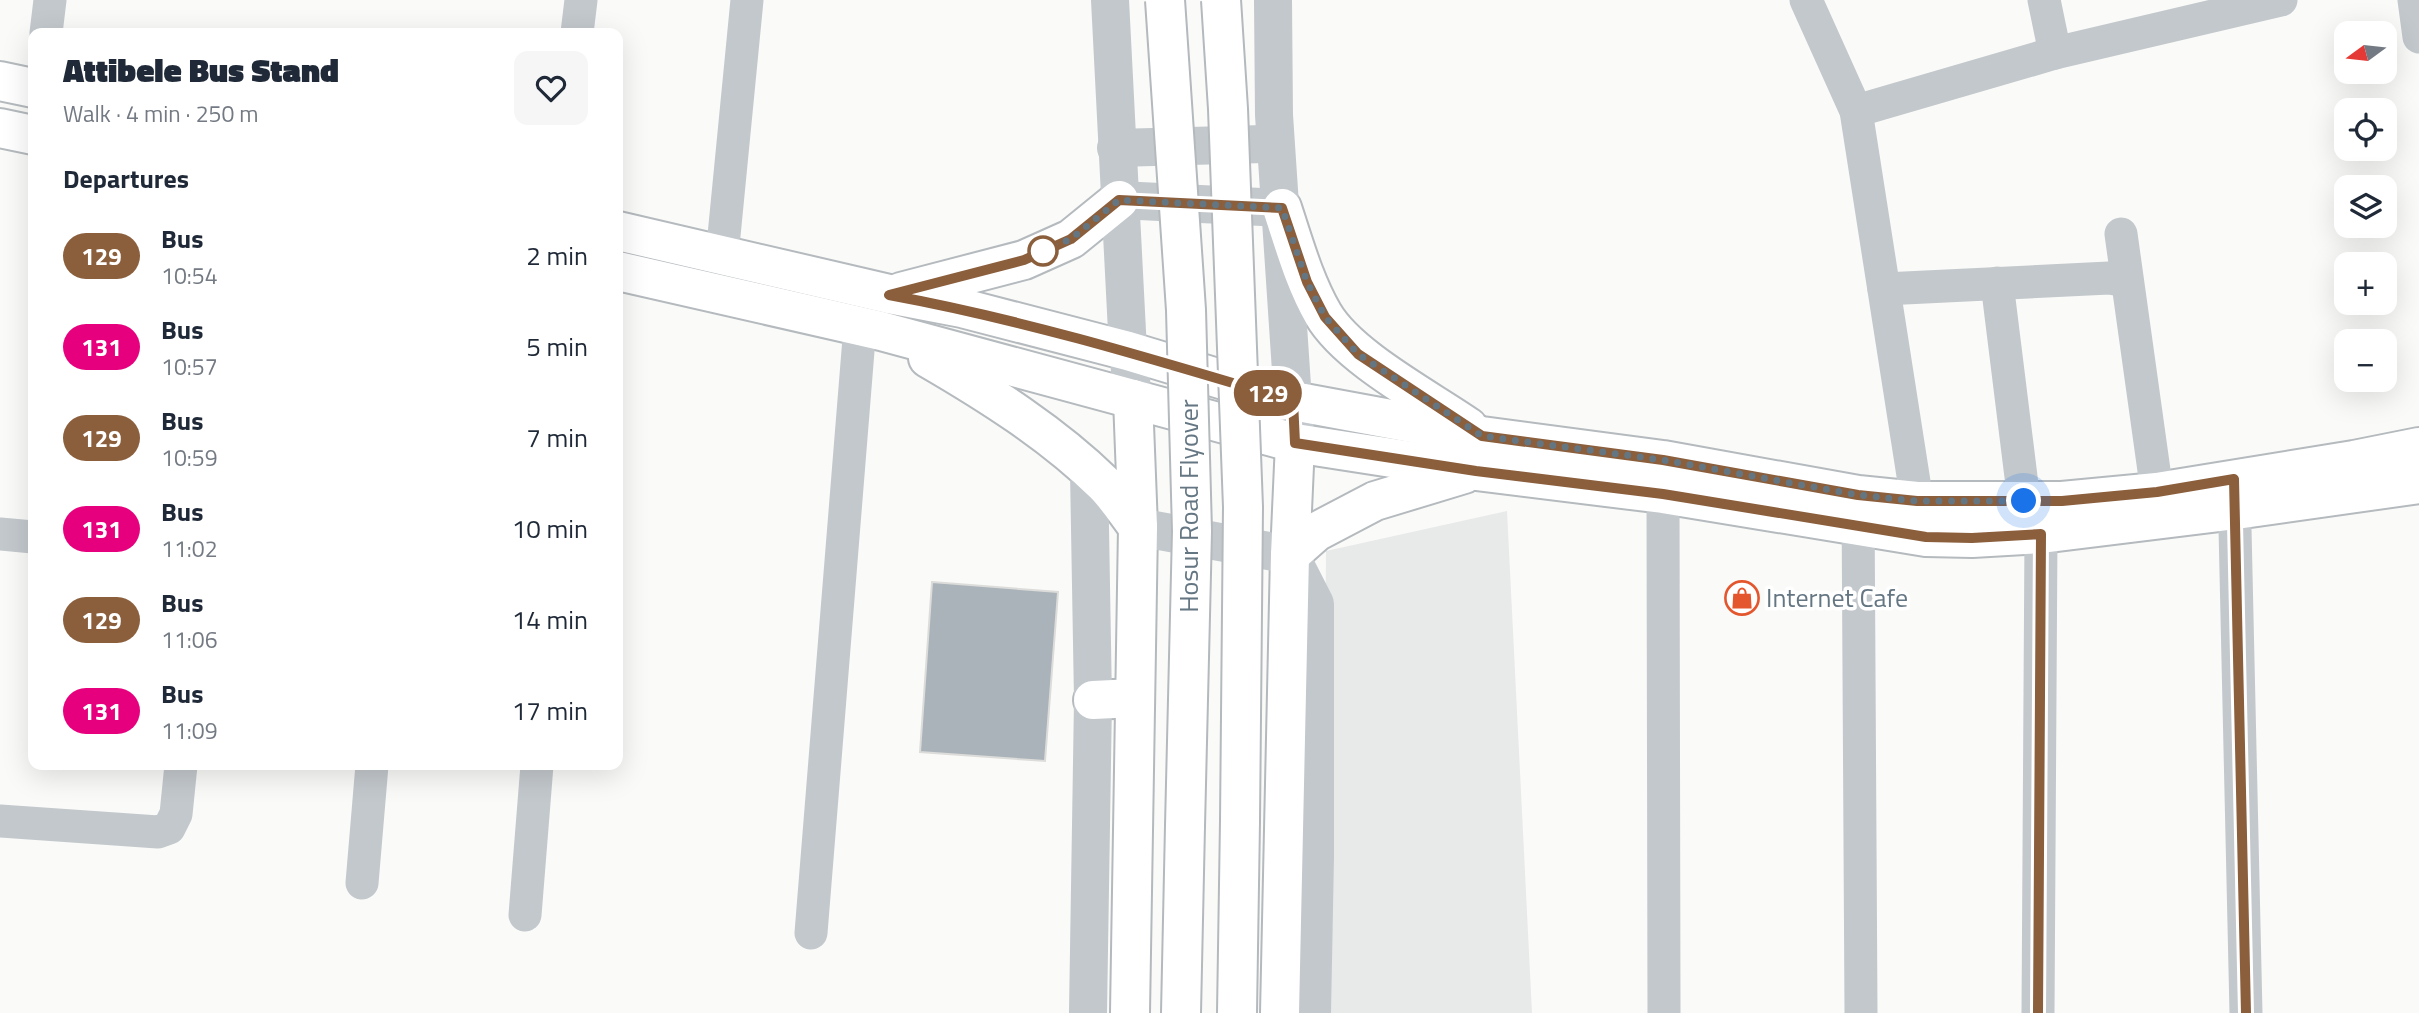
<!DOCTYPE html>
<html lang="en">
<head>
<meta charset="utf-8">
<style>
	body { margin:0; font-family:"Titillium Web",sans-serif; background:#f6f6f7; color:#1f2937; height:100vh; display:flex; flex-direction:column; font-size:26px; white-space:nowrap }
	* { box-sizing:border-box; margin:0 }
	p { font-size:23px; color:#747a83 }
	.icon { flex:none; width:38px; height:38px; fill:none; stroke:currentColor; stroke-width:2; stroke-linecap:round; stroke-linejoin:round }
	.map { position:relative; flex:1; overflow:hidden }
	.details { position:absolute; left:28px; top:28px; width:595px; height:742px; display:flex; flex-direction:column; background:#fff; border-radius:14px; box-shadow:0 7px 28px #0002 }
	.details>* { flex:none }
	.badge { padding:0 14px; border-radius:23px; font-size:24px; line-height:46px }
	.needle { width:46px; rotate:255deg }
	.fabs { position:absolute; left:2334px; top:21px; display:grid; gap:14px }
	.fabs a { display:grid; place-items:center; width:63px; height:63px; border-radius:14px; background:#fff; box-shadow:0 7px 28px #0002; font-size:35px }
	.you { position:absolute; width:35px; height:35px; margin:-18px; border:5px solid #fff; border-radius:50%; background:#1a73e8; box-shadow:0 0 0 10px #1a73e833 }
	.map>.badge { position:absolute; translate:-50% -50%; box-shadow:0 0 0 4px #fff }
	h2 { padding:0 35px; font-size:26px; line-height:63px }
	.round { display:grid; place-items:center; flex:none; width:74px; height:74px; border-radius:14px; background:#f6f6f7 }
	.head { display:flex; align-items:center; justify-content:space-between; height:119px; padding:0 35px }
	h1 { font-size:33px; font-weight:800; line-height:52px }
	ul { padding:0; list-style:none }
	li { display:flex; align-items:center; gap:21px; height:91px; padding:0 35px }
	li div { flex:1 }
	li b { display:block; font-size:26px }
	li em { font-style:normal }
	li .badge { min-width:77px; font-weight:700; text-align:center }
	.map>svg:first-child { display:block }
</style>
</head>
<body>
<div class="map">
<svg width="2419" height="1013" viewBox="0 0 2419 1013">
	<rect width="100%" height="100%" fill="#fafaf8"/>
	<!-- built -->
	<polygon fill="#e8e9e9" points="1507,511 1532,1013 1322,1013 1326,551"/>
	<!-- building -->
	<polygon fill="#aab3b9" stroke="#dcdcda" stroke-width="2" points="932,582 1058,592 1045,761 920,752"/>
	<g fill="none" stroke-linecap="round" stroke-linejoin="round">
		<!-- primary casing -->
		<g stroke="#b5babe" stroke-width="42">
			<g id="primary">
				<polyline points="0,81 33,88"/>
				<polyline points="0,128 33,135"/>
				<path d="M1282 208C1294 244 1304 281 1323 314 1348 357 1426 398 1468 427"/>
				<polyline points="618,231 889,294 962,308 1128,351 1293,401 1482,436 1663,460 1858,495 1917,501 2062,501 2157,492 2354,460 2419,447"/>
				<polyline points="618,271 881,331 1295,443 1476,471 1663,494 1926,537 1972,538 2041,534 2236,510 2419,484"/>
				<polyline points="901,292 1024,260 1071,239 1119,200"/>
				<path d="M928 358C990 394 1053 434 1104 484 1117 497 1127 513 1138 527"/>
				<polyline points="1290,555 1316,532 1375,501 1464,474"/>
			</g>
		</g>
		<!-- trunk casing -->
		<g stroke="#b4b9bd" stroke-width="42">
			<g id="trunk">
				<polyline points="1093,700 1135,698"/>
				<polyline points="1130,1013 1138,527 1133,399"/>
				<polyline points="1181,1013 1185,826"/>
				<polyline points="1237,1013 1240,821"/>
				<polyline points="1280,1013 1290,555 1295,443"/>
			</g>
		</g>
		<!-- minor -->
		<g stroke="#c3c8cc" stroke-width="33">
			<polyline points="1806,0 1856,111 1917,501 1917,526"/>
			<polyline points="2044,0 2055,53"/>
			<polyline points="2414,0 2419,37"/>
			<polyline points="46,33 50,0"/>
			<polyline points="577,33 581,0"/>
			<polyline points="1856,111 2055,53 2281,0"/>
			<polyline points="2121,234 2157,492"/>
			<polyline points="722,256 747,0"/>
			<polyline points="1997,283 2024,501"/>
			<polyline points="1884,289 2109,278 2127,281"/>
			<polyline points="2234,484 2246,1013"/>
			<polyline points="1663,494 1664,1013"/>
			<polyline points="1858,501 1861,1013"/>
			<polyline points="0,534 33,537"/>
			<polyline points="0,821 158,832 169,828 176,814 181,765"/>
			<polyline points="362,883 372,765"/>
			<polyline points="525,915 537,765"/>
			<polyline points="811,933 860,326"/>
			<polyline points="2038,1013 2041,534"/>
		</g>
		<!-- tertiary -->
		<g stroke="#c3c8cc" stroke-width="38">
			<polyline points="1110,0 1128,351 1133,399"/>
			<polyline points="1273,0 1274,115 1295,431"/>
			<polyline points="1116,148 1264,144"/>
			<polyline points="1119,200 1282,208"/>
			<polyline points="1138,527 1290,555 1315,604 1315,856 1312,1013"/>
			<polyline points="1088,1013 1093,700 1089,471"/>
		</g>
		<!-- primary -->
		<use href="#primary" stroke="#fff" stroke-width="38"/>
		<!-- trunk -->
		<use href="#trunk" stroke="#fff" stroke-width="38"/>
		<!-- trunk-bridge casing -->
		<g stroke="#b4b9bd" stroke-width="42" stroke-linecap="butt">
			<g id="trunk-bridge">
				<polyline points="1165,0 1186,310 1192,531 1185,826"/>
				<polyline points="1221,0 1228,109 1243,507 1240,821"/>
			</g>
		</g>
		<!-- trunk-bridge -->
		<use href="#trunk-bridge" stroke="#fff" stroke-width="38"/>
	</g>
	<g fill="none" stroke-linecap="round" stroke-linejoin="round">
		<!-- line casing -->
		<g stroke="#fff" stroke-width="16">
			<path id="line" d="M2038 1013 2041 534 1972 538 1926 537 1663 494 1476 471 1295 443 1293 401C1159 361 1026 320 889 295L1024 260 1071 239 1119 200 1282 208 1307 282 1325 317 1358 354 1482 436 1663 460 1858 495 1917 501H2062L2157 492 2234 479 2246 1013"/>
		</g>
		<!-- line -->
		<use href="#line" stroke="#8b5e3c" stroke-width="10"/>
		<!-- walk -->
		<polyline stroke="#657683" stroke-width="7" stroke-dasharray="0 12.6" points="1043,251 1071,239 1119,200 1282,208 1307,282 1325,317 1358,354 1482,436 1663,460 1858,495 1917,501 2024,501"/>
	</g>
	<!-- icons -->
	<defs>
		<g id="shop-ring" transform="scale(1.75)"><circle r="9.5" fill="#fff" stroke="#e4572e" stroke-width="1.5"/><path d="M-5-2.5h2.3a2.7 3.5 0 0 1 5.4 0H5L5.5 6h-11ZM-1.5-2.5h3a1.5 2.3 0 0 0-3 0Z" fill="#e4572e"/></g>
	</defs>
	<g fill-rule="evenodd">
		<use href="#shop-ring" x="1742" y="598"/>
	</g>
	<!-- markers -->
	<circle fill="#fff" stroke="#8b5e3c" stroke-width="3.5" cx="1043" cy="251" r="14"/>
	<g text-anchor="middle" stroke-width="7" stroke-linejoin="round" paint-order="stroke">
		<!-- street labels -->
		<g font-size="26" fill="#657683" stroke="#fff">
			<text transform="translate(1189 506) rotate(-90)" y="9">Hosur Road Flyover</text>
		</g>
		<!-- poi labels -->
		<g font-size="26" fill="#657683" stroke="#fff" text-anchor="start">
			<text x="1766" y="607">Internet Cafe</text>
		</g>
	</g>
</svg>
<div class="fabs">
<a><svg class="needle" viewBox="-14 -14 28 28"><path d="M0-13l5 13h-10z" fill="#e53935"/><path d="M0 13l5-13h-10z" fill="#747a83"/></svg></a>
<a><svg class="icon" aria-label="locate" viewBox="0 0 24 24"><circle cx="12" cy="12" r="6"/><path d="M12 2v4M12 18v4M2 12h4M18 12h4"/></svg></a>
<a><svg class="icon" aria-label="layers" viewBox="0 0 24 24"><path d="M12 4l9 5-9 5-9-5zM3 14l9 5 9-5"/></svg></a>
<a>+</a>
<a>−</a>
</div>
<div class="you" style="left:2024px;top:501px"></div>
<b class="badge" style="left:1268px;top:393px;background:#8b5e3c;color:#fff">129</b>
<section class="details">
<div class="head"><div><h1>Attibele Bus Stand</h1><p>Walk · 4 min · 250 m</p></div><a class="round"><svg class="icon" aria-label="heart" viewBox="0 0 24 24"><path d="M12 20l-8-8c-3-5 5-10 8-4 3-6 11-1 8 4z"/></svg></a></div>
<h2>Departures</h2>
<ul>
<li><span class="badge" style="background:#8b5e3c;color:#fff">129</span><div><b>Bus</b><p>10:54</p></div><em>2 min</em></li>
<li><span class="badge" style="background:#e6007e;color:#fff">131</span><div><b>Bus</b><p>10:57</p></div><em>5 min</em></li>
<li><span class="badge" style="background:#8b5e3c;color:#fff">129</span><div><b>Bus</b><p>10:59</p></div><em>7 min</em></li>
<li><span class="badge" style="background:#e6007e;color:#fff">131</span><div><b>Bus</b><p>11:02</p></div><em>10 min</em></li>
<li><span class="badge" style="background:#8b5e3c;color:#fff">129</span><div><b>Bus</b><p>11:06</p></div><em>14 min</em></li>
<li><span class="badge" style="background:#e6007e;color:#fff">131</span><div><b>Bus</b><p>11:09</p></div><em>17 min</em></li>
</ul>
</section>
</div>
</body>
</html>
